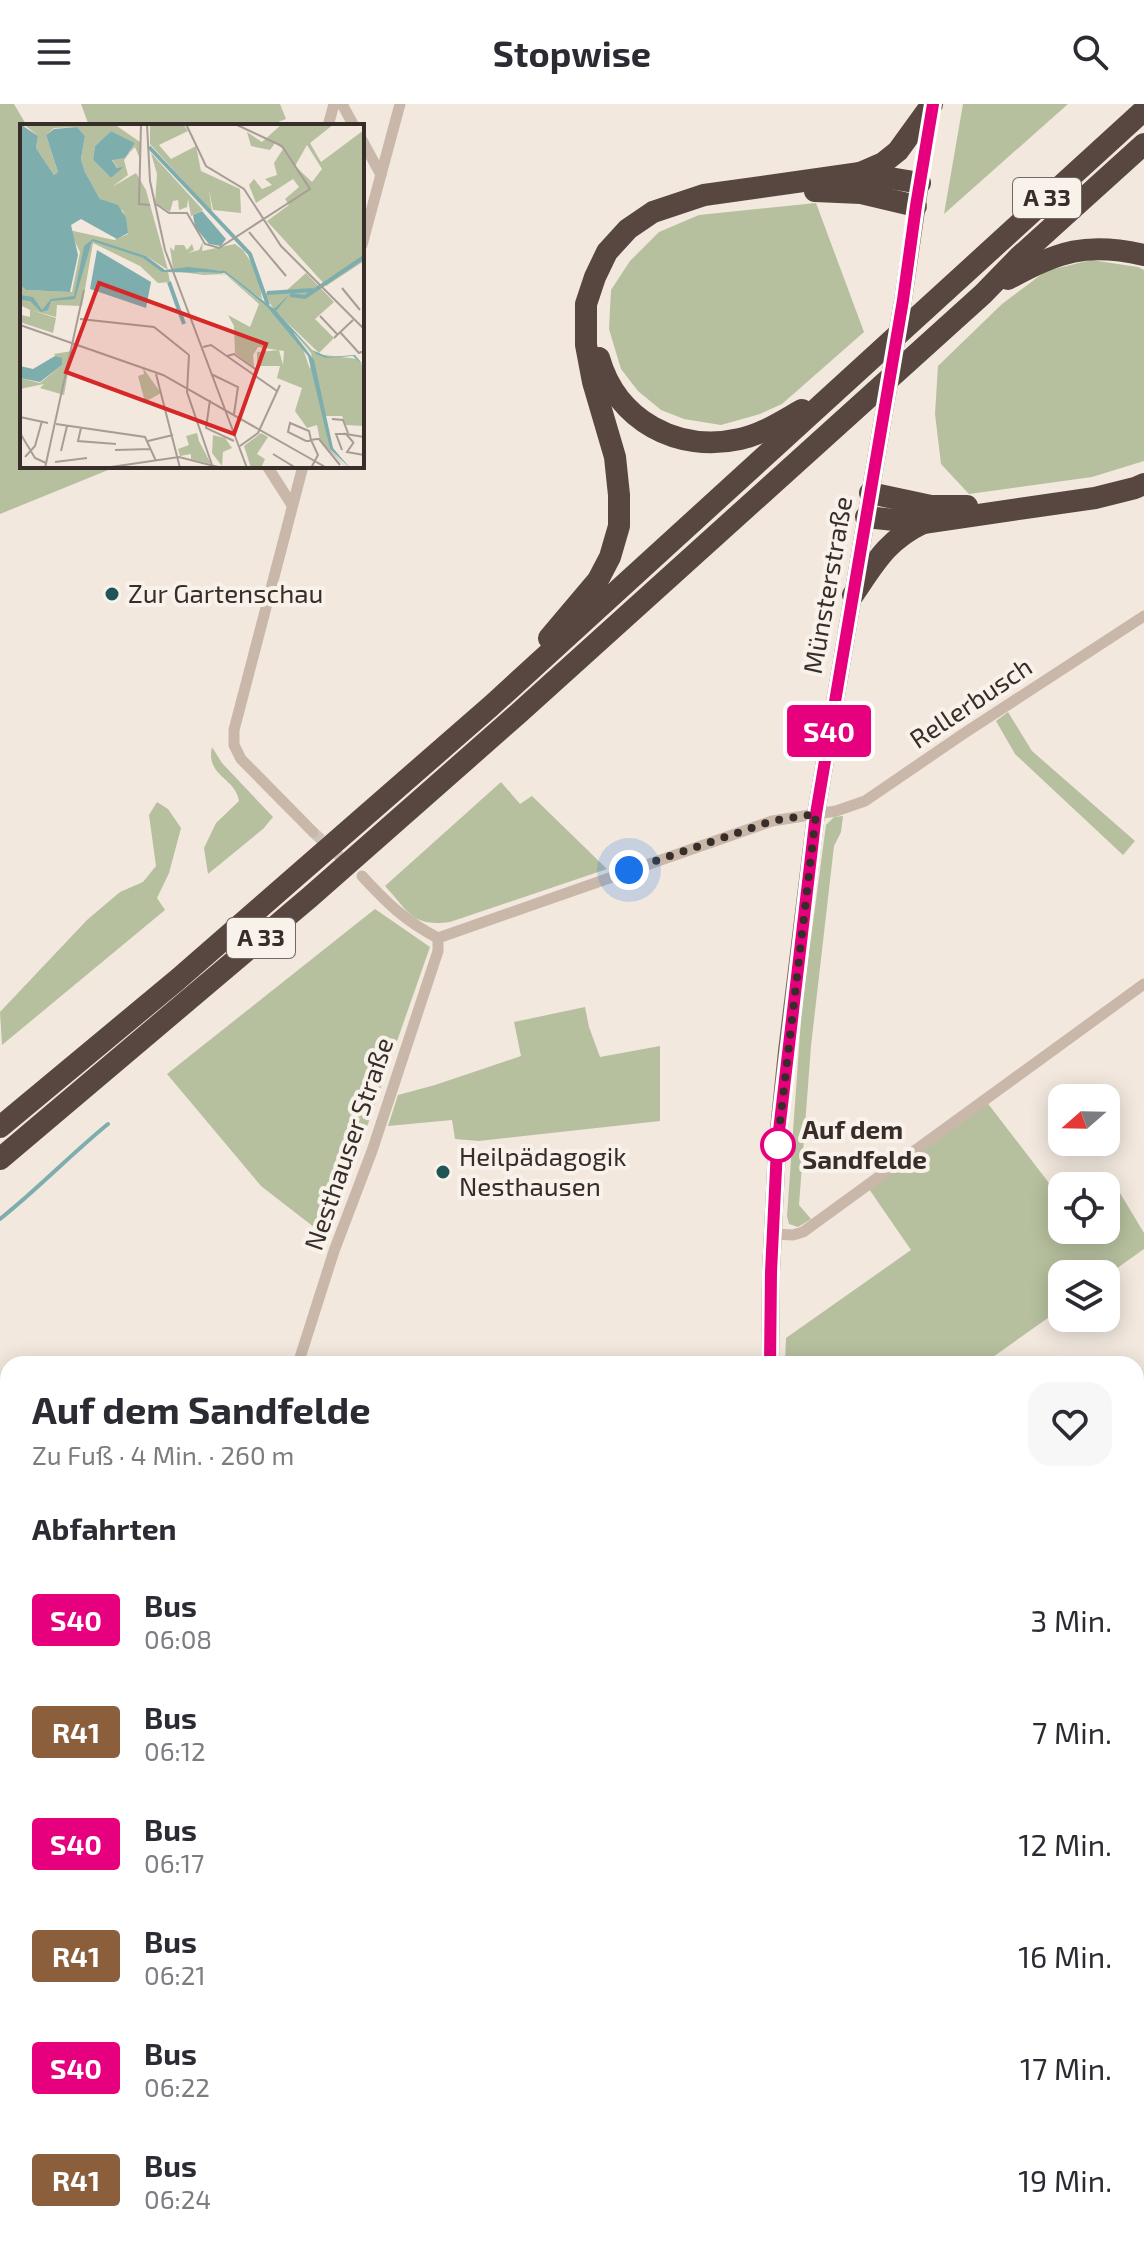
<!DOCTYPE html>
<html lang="de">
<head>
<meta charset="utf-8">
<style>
	body { margin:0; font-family:"Exo 2",sans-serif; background:#f7f7f7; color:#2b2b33; height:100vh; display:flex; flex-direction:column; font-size:30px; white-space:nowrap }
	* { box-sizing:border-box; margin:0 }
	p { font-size:26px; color:#7c7c81 }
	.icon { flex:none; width:44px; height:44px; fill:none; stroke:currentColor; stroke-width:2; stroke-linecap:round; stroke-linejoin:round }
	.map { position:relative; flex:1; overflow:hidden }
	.panel { position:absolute; left:0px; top:1252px; width:1144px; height:896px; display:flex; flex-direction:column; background:#fff; border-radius:24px 24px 0 0; box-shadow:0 4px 20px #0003 }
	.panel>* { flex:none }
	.badge { padding:0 16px; border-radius:6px; font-size:28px; line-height:52px }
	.needle { width:52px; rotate:250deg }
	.buttons { position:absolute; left:1048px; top:980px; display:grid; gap:16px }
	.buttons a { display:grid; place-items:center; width:72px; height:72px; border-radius:16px; background:#fff; box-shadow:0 4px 20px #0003; font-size:40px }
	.you { position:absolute; width:40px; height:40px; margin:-20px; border:6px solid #fff; border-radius:50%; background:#1a73e8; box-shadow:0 0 0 12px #1a73e833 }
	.map>.badge { position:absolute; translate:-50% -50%; box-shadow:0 0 0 4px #fff }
	h2 { padding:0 32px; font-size:30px; line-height:72px }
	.round { display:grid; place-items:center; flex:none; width:84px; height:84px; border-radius:24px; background:#f7f7f7 }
	.headline { display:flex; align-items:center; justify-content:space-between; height:136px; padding:0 32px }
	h1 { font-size:38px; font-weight:700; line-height:60px }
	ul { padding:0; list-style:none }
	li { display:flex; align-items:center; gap:24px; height:112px; padding:0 32px }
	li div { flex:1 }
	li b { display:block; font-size:30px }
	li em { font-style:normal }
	li .badge { min-width:88px; font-weight:700; text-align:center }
	header { display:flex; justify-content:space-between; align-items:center; height:104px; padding:0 32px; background:#fff; font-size:36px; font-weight:700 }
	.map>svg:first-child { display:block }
</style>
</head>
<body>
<header><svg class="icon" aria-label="menu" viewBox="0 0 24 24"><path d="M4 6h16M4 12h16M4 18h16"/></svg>Stopwise<svg class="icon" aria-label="search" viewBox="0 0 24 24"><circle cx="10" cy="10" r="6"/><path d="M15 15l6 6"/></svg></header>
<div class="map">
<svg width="1144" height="2148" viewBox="0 0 1144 2148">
	<rect width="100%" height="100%" fill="#f2e8de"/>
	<!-- green -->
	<g fill="#b6c09e">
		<polygon points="0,0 14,0 27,22 22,22 22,362 118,362 0,410"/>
		<polygon points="81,0 280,0 286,15 267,22 89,22"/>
		<polygon points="963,0 1068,0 944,110"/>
		<polygon points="816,99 864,228 782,300 760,310 721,321 684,315 661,306 638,287 621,265 609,225 611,186 630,157 659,128 699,111"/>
		<polygon points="1091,156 1138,163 1144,166 1144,357 1092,373 969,390 941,360 935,310 938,262 1002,200 1046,167"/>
		<polygon points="1008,608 1032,647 1135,737 1123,751 1015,650 996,617"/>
		<path d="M212 643 222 659 273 713 263 725 208 770 204 744 216 719 239 697C236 674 205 672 212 643Z"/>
		<path d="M501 678 520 700 532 692 607 765 450 818C412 823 409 808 385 782Z"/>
		<polygon points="157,698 168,705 181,724 169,769 157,794 165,806 2,941 0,908 87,816 120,788 143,778 156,762 149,711"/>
		<polygon points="843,712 841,728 834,742 811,942 799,1101 811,1115 798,1123 789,1120 787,1112 802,901 826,721 834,713"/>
		<polygon points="375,805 430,843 328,1134 261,1082 167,970"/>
		<polygon points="585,903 589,923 600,953 660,942 660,1017 479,1037 455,1035 452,1016 388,1022 398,991 435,981 521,952 514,918"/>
		<polygon points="986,997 1062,1096 1062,1126 1106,1126 1106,1082 1101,1082 1111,1074 1144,1129 1144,1145 1106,1172 1106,1170 1062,1170 1062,1204 983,1260 785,1260 786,1234 911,1146 869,1085"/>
		<polygon points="1144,2124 1144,2148 990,2148 1042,2140 1136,2140 1136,2126"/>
		<polygon points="179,2140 303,2140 307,2148 164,2148"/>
	</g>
	<!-- water -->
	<polygon fill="#7eadae" points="8,1502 8,2140 92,2140 94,2148 0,2148 0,1504"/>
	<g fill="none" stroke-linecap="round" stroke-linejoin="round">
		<!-- stream -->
		<path stroke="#7eadae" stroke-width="4" d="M0 1115C38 1085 71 1050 108 1020"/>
		<!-- street-tunnel -->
		<polyline stroke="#cdc3ba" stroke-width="11" stroke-dasharray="11 5.5" stroke-linecap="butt" points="313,728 349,761"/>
		<!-- street -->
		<g stroke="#c9b8aa" stroke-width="11">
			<polyline points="342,0 354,22"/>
			<polyline points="328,22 334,0"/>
			<polyline points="362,36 381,71"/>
			<polyline points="362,141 400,0"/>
			<polyline points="267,362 292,401"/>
			<polyline points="303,362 234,626 234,641 241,655 313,728"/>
			<path d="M362 772C387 799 405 817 438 834L772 717 836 707 865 697 963 630 1144 512"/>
			<polyline points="773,1130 793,1131 803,1128 1144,880"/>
			<polyline points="298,1260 334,1147 372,1047 438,847 438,834"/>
			<polyline points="1136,2115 1144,2114"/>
			<polyline points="469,2140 471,2148"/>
			<polyline points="925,2148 977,2140"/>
		</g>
		<!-- secondary -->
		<polyline stroke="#9d877b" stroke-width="16" points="920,79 933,2"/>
		<!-- primary -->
		<g stroke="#78645b" stroke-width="18">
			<polyline points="770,1260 771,1168 777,1044 787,947 816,710 903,196 920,79"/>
			<polyline points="777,2140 777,2148"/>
		</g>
		<!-- highway -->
		<g stroke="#584741" stroke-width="22">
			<polyline points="860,69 883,59 898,47 932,0"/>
			<polyline points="815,87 861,89 916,102"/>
			<path d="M1008 175C1058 147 1087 138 1144 151"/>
			<path d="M599 254C617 317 678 349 740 335 763 330 782 317 802 306"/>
			<polyline points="870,389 931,402 967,402"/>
			<polyline points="866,413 923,419 1095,394 1135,384 1144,380"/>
			<path d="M853 491C875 459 887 436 923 419"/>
			<polyline points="549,534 598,476 610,453 619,422 619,391 615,353 593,278 586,241 586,200 595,173 607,148 628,125 653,108 704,91 860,69 920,79"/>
			<polyline points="0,1023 177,876 491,602 1144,6"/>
			<polyline points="0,1055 310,793 519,609 983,190 1019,153 1144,40"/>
		</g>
	</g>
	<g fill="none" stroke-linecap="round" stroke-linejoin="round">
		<!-- line casing -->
		<g stroke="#fff" stroke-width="18">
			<polyline id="line" points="770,1260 771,1168 777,1044 816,710 903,196 916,102 933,0"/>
		</g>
		<!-- line -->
		<use href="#line" stroke="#e6007e" stroke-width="12"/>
		<!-- walk -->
		<polyline stroke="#372d29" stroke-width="8" stroke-dasharray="0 14.4" points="629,766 772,717 816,710 777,1044 778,1041"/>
	</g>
	<!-- markers -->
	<g fill="#205557" stroke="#f9f2ea" stroke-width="3">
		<circle cx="112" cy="490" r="8"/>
		<circle cx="443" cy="1068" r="8"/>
	</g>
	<circle fill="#fff" stroke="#e6007e" stroke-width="4" cx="778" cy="1041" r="16"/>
	<g text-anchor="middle" stroke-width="8" stroke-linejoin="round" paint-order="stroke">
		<!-- shield labels -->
		<g fill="#f9f2ea" stroke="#716863" stroke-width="2">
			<rect x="1013" y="74" width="68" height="40" rx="6"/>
			<rect x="227" y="814" width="68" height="40" rx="6"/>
		</g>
		<g font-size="24" font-weight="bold" fill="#372d29">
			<text x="1047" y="102">A 33</text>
			<text x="261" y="842">A 33</text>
		</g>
		<!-- street labels -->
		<g font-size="26" fill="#372d29" stroke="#f9f2ea">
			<text transform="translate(828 481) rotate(-80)" y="9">Münsterstraße</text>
			<text transform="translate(971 599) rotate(-34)" y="9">Rellerbusch</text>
			<text transform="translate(349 1040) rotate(-71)" y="9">Nesthauser Straße</text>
		</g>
		<!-- poi labels -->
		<g font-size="26" fill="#372d29" stroke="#f9f2ea" text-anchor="start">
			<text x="128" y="499">Zur Gartenschau</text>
			<text x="459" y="1062">Heilpädagogik<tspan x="459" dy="30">Nesthausen</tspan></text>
		</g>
		<!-- stop labels -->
		<g font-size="26" font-weight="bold" fill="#372d29" stroke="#f9f2ea" text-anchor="start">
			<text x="802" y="1035">Auf dem<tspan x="802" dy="30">Sandfelde</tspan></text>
		</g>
	</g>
	<!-- overview -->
	<g transform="translate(20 20)">
		<rect width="344" height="344" fill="#f2e8de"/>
		<path d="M94 0 120 18 121 30 120 35 115 23 110 28 104 36 108 51 92 63 116 49 126 66 148 146 126 132 74 117 126 135 148 148 150 158 138 159 120 142 73 119 62 182 37 181 36 193 11 186 36 194 33 209 0 198V182L1 191 10 193V186L0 181V161L6 166 52 168 60 128 49 106 94 116 108 110 103 87 80 75 65 48 61 35 65 12 57 3 34 4 26 11 38 48 34 51 16 24 18 12 6 2ZM91 7 115 19 105 34 92 35 98 45 104 43 91 54 73 36 75 22ZM130 0H163L168 7 139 21 151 35 176 22 181 47 220 65 221 89 193 86 189 65 192 88 130 20ZM262 0H314L290 19 301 38 344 6V0V137L306 162 247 97 269 81 265 75 279 63 273 55 236 79 229 61 234 55 242 65 252 61 245 55 257 51 254 39 263 25 255 19 250 26 231 22 227 8 242 18ZM287 21 302 45 292 58 275 42ZM131 29 183 86 171 92 168 75 167 83 159 86 158 76 153 77 150 88 135 79 137 50ZM183 118 182 127 215 120 223 126 238 149 242 175 200 146 153 145 150 123 154 127 155 121H164L167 126 172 120 174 126 168 129 179 126ZM167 145 178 149H201L208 152 247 183 283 225 290 245 292 237 310 325 327 344 300 317 297 301 287 304 275 287 282 264 257 254 260 242H237V228L259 226 263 241 264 227 238 223 233 231 234 243 215 229 214 202 208 191 230 203 239 180 205 150 184 151 154 147ZM286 149 314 178 295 195 314 214 299 229 253 185 245 169 267 166ZM272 206 296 230 338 235 344 245V302L326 301 322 292H305L291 229ZM52 227 44 271 20 264 24 260 0 265V254L20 259 42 241 34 230ZM123 244 141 269 125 278 118 252 124 250ZM177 309 179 317 191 340 171 335V330L160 332 158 325 169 321 166 312ZM241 309 248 313 237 330 245 335 241 344H231L224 322ZM193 311 205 314 212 324 203 328 202 342 192 329Z" fill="#b6c09e" fill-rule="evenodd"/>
		<path d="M0 0 18 12 16 24 34 51 38 48 26 11 34 5 57 3 65 12 61 35 65 48 80 75 98 81 106 94 108 109 97 115 61 95 51 101 58 131 50 168 6 166 0 161ZM91 7 115 19 105 34 92 36 97 44 104 43 91 54 73 36 75 22ZM182 87 206 115 201 122 189 120 175 103 173 91ZM73 115 126 132 145 146 168 143 205 147 254 185 270 170 256 187 292 226 308 233 335 231 344 242 333 232 306 234 296 230 273 208 294 236 313 324 330 344 310 325 288 232 247 183 205 149 142 148 123 134 72 117 55 175 31 177 28 186 21 188 10 177 0 176V171L13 173 22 186 31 175 54 172 64 122ZM77 126 131 158 126 184 70 165ZM35 232 42 234V241L20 258 0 254V242L13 245Z" fill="#7eadae"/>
		<path fill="none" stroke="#7eadae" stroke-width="4" d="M129 23 230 130 248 181M149 158 164 200M247 169 293 166M270 171 285 173 344 133"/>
		<path fill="none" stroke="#a79d96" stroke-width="2" d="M121 0 119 80 130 81M127 0 130 57 145 126 227 344M166 0 186 42 224 65 261 122 344 205M136 80 149 89H167L185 120 199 124 290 65 262 22 215 0M229 108 266 152M322 164 340 186M300 192 317 210M60 195 134 203 169 231M0 201 143 251 307 344M320 208 339 229 344 227M314 214 333 196M183 223 191 221 257 267M169 231 167 268 192 341M207 232 214 230 238 247M136 250 160 344M191 250 218 263 214 290M190 276 186 304 214 317M0 293 28 299M312 295 323 296 328 309M36 300 125 313 136 337M61 304 58 317 96 320M0 309 15 334 26 339M128 317 153 311M333 318 326 310 344 313M334 318 327 328 344 331M220 322 238 309 260 261M95 326 131 325M322 326 316 310H326M41 327 47 302M253 330 276 344M5 333 15 322 22 297M35 338 67 334M25 344 64 166M84 344 159 333 202 344M291 344 298 331 291 316 289 307 270 299 268 308 286 317H289L291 316 297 315H299L320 341"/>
		<path fill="#d62828" fill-opacity="0.15" stroke="#d62828" stroke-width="4" d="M79 159 246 220 214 310 46 248Z"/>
		<rect width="344" height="344" fill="none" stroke="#372d29" stroke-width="4"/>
	</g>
</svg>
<div class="buttons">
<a><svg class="needle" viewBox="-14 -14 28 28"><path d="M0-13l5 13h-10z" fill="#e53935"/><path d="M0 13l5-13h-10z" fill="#7c7c81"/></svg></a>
<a><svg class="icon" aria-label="locate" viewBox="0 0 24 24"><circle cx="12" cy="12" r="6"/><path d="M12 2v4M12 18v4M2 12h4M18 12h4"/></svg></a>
<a><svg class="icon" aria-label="layers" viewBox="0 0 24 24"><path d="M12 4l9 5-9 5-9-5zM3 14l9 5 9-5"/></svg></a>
</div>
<div class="you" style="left:629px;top:766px"></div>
<b class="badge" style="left:829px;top:627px;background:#e6007e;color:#fff">S40</b>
<section class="panel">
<div class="headline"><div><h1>Auf dem Sandfelde</h1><p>Zu Fuß · 4 Min. · 260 m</p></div><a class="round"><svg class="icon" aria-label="heart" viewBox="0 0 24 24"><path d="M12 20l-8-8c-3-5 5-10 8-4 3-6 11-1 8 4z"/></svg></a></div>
<h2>Abfahrten</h2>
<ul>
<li><span class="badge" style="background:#e6007e;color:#fff">S40</span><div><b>Bus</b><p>06:08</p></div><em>3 Min.</em></li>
<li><span class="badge" style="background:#8b5e3c;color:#fff">R41</span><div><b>Bus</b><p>06:12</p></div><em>7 Min.</em></li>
<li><span class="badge" style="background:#e6007e;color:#fff">S40</span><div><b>Bus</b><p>06:17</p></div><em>12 Min.</em></li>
<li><span class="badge" style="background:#8b5e3c;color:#fff">R41</span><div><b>Bus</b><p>06:21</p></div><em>16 Min.</em></li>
<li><span class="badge" style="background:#e6007e;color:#fff">S40</span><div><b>Bus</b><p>06:22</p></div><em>17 Min.</em></li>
<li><span class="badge" style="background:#8b5e3c;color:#fff">R41</span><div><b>Bus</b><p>06:24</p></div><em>19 Min.</em></li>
</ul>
</section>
</div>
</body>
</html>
